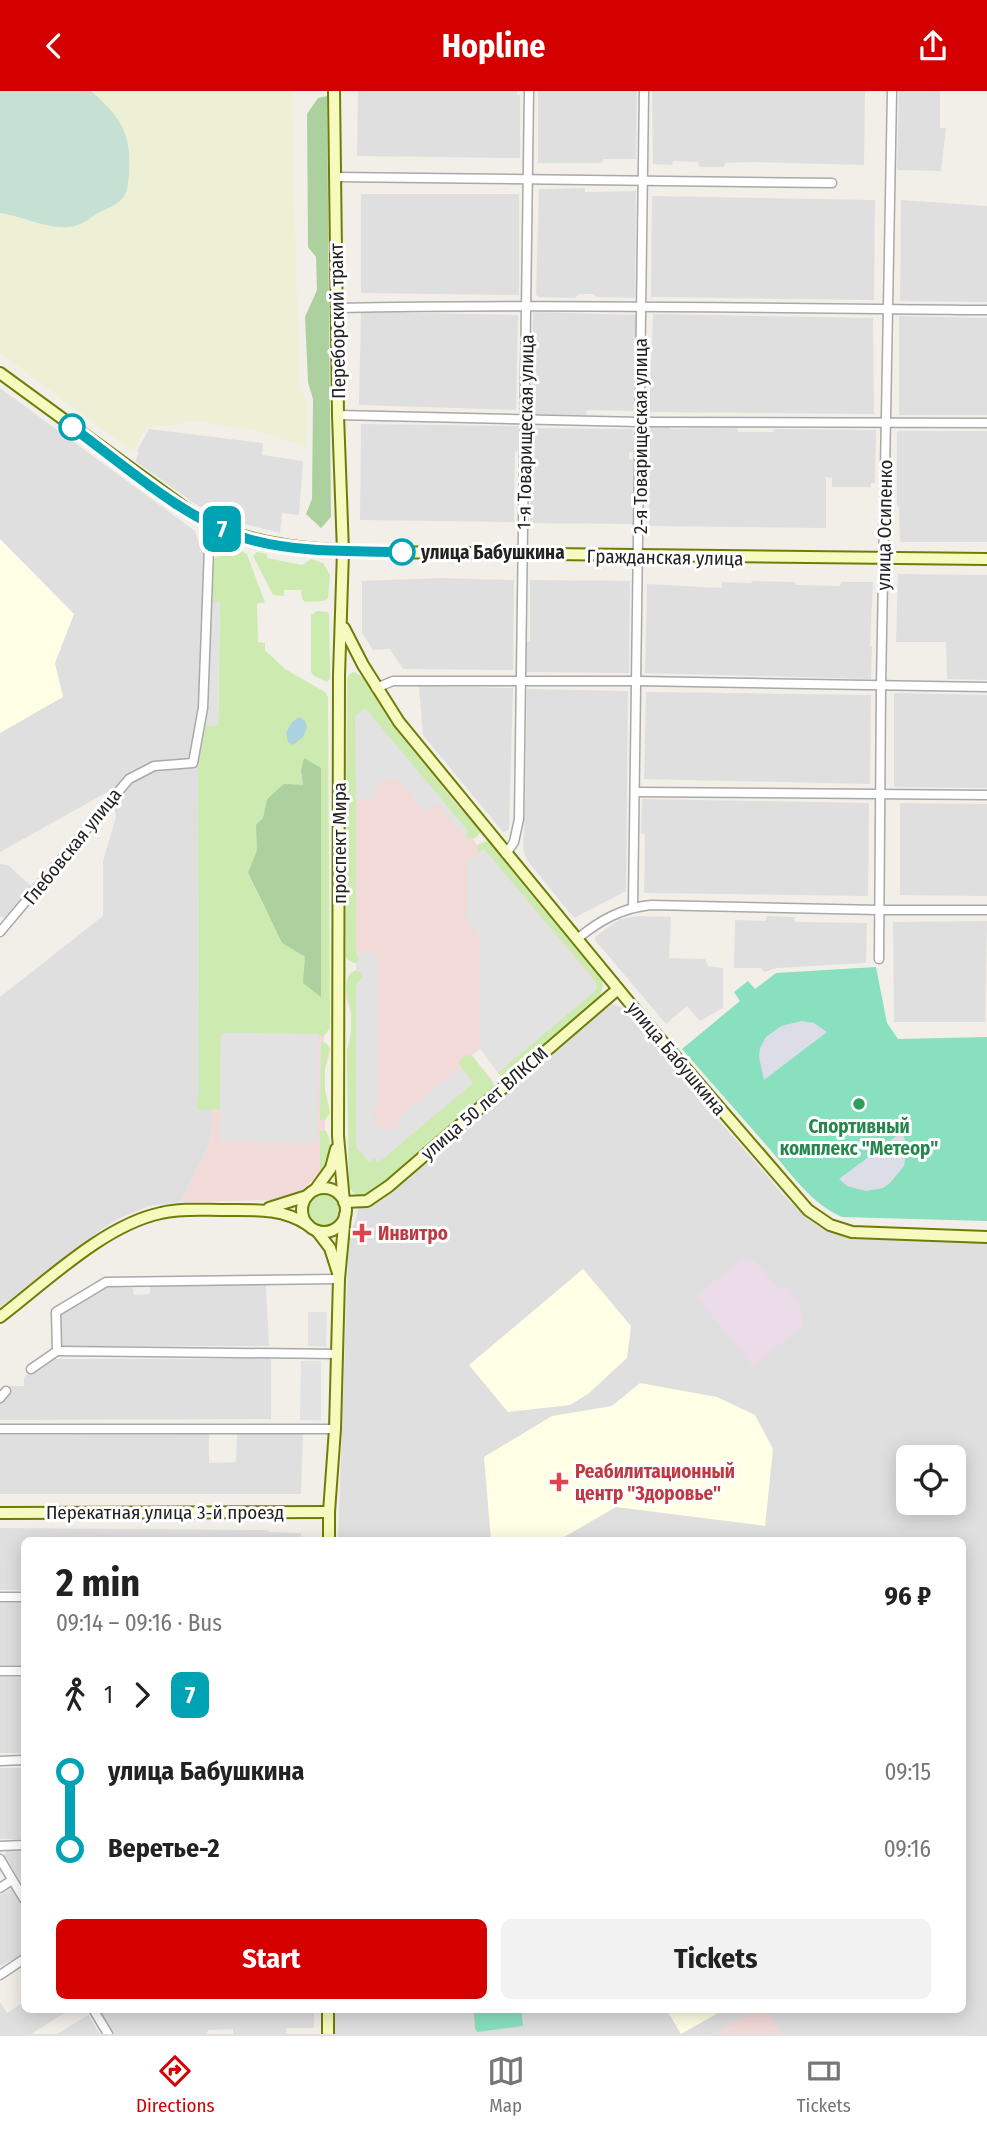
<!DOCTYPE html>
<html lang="en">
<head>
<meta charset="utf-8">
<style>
	body { margin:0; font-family:"Fira Sans Condensed",sans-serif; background:#f2f2f2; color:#222; height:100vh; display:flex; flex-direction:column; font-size:26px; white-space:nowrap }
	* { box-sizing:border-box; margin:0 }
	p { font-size:23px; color:#767676 }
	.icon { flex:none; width:38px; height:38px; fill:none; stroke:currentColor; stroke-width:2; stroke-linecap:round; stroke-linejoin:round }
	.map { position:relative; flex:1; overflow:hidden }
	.sheet { position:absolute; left:21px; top:1446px; width:945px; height:476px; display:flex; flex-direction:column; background:#fff; border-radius:10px; box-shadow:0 4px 18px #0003 }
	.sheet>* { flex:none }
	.badge { padding:0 14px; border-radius:10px; font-size:24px; line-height:46px }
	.buttons { position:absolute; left:896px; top:1354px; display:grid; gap:14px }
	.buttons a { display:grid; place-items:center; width:70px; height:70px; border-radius:10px; background:#fff; box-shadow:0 4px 18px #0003; font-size:35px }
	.map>.badge { position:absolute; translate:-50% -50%; box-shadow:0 0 0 4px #fff }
	.legs { display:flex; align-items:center; gap:10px; height:77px; padding:0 35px; font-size:23px }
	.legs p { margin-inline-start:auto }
	.summary { display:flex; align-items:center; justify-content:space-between; height:119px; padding:0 35px }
	h1 { font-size:38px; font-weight:700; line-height:52px }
	.primary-button { display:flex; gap:14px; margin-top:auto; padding:14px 35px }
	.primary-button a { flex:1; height:80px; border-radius:10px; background:#d40000; color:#fff; font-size:28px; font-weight:700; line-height:80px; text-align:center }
	.primary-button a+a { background:#f2f2f2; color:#222 }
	ul { padding:0 35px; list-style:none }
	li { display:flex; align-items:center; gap:24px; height:77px; font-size:26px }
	li i { display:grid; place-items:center; width:10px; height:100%; margin:0 9px; background:currentColor }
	li i::after { content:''; width:18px; height:18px; margin:-9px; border:5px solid; border-radius:50%; background:#fff }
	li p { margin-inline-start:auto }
	li:first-child i { background:linear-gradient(#0000 50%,currentColor 0) }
	li:last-child i { background:linear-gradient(currentColor 50%,#0000 0) }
	header { display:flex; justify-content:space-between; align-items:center; height:91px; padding:0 35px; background:#d40000; color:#fff; font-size:32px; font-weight:700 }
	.menu { display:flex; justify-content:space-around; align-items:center; height:98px; border-top:2px solid #e0e0e0; background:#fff; font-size:19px; color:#767676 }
	.menu a { display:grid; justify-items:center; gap:4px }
	.menu .current { color:#d40000 }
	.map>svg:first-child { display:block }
</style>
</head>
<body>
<header><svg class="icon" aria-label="back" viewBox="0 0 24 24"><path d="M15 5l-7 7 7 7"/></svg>Hopline<svg class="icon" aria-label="share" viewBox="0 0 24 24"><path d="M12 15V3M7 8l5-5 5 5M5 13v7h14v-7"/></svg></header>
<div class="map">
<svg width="987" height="1943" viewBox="0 0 987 1943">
	<rect width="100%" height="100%" fill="#f2efe9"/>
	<!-- residential -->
	<g fill="#e0dfdf" fill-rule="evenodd">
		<polygon points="358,0 517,0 517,4 520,4 520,67 357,65"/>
		<polygon points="538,0 637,0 636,68 603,68 602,72 538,72"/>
		<polygon points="652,0 865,0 864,74 754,71 725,72 724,76 699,76 698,71 673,70 672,74 653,73"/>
		<polygon points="899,0 940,0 940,37 946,37 941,80 897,79"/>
		<polygon points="585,97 585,101 636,100 635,207 596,206 594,203 579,203 575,207 538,206 536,203 539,98"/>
		<polygon points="361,103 519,103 519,204 361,202"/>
		<polygon points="652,105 875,109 874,209 651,206"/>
		<polygon points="901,109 987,115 987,211 900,210"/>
		<polygon points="361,221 518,224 516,319 359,314"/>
		<polygon points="533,221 637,224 635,320 587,319 586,324 531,323"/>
		<polygon points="653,223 873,227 874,323 649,321"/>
		<polygon points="899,225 987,227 987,324 899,324"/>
		<polygon points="0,297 195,440 198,450 212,462 206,635 198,672 199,975 199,1007 197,1007 197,1018 212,1018 212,1038 208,1057 181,1111 149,1115 118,1128 102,1138 0,1216 0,906 103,825 103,770 116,726 111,699 0,761"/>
		<polygon points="361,333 518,335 518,360 515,361 514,431 360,429"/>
		<polygon points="649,335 669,335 670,338 737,337 738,341 773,341 774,338 876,339 875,392 871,392 871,396 832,396 832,387 826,386 826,437 649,435"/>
		<polygon points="531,337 633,338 633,361 629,361 629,368 633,369 633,433 530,432"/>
		<polygon points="149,338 263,352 262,364 303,370 299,424 282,422 280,442 236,431 231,426 206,419 194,412 135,370 139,362 137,360"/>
		<polygon points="897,340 987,340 987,451 900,451 899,416 897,415"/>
		<polygon points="898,483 987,484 987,589 947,588 946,551 896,551"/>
		<polygon points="442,487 514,489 513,579 403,578 390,558 373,559 362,542 362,490"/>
		<polygon points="530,489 630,490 629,582 526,581 526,551 530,550"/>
		<polygon points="752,490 795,491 796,494 840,495 841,491 873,491 870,555 872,555 871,588 645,582 647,493 722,497 722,491 751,492"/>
		<polygon points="419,595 513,597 509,739 503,741 423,644"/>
		<polygon points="527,598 628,600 626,800 574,827 527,769 523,759 525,722"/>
		<polygon points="646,601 871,604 870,693 644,688"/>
		<polygon points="894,602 987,604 987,697 894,696"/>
		<polygon points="642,708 869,712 868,805 644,802 645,743 641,742"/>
		<polygon points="900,712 987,713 987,805 900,804"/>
		<polygon points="0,773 8,774 32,796 4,827 0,825"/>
		<polygon points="638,825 671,826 669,867 705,868 708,875 723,877 723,917 700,930 687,915 666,933 595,849 595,846 620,828"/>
		<polygon points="766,825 794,826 795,831 867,832 866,872 777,877 764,881 761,877 734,877 735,829 766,830"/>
		<polygon points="987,830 985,931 894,931 893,831"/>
		<path d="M612 913 621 916 787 1108 811 1131 831 1142 856 1148 987 1152V1943H334V1918H962V1449H338L349 1144 356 1128 358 1116 373 1113 392 1099 604 918ZM908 1367H954V1412H908Z"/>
		<polygon points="150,1193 266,1194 269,1255 60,1255 59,1223 106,1195 133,1197 134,1204 150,1203"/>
		<polygon points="46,1268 271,1268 271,1328 0,1329 0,1307 10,1295 24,1295 24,1287 27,1283"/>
		<polygon points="209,1343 209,1372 236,1371 237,1343 303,1343 301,1403 0,1403 0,1344"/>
		<polygon points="0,1437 268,1439 269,1441 301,1442 301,1449 24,1449 24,1499 0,1499"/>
		<polygon points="0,1512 24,1512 24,1577 24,1574 0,1574"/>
		<rect x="0" y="1586" width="24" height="76"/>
		<polygon points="0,1677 22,1677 22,1679 24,1679 24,1748 0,1748"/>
		<polygon points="7,1760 24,1760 24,1795 4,1764"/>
		<polygon points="12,1797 24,1818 24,1863 0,1875 0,1804"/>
		<polygon points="0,1911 7,1922 24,1911 24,1918 71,1918 31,1943 0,1943"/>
		<polygon points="98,1918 314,1918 314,1937 286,1937 286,1943 233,1943 233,1938 208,1939 207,1943 112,1943"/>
		<polygon points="88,1924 100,1943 57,1943"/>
	</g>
	<!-- commercial -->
	<g fill="#f2dad9">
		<polygon points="354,581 362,586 396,635 432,677 443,697 460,718 472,727 480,739 478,745 473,748 477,754 483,751 491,752 602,888 603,894 600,905 502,987 480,958 472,964 492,989 494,997 357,1104 349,1095 347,958 351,948 351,920 346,907 347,889 350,882 356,879 356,872 348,869 346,865 347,590 348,584"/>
		<polygon points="221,942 324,945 324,951 328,954 329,965 325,977 325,999 330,1022 325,1029 325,1040 329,1047 330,1068 320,1086 310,1091 299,1103 286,1109 181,1111 208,1057 212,1038 212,1018 220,1018"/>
		<polygon points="755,1918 767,1918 780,1943 714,1943"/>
	</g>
	<!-- industrial -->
	<polygon fill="#ebdbe8" points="744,1167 755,1170 779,1199 786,1194 800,1213 803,1234 753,1275 696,1205"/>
	<!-- education -->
	<g fill="#ffffe5">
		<polygon points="0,448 74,523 55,572 63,606 0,642"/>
		<polygon points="583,1178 631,1235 627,1267 588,1303 570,1314 508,1321 469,1274"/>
		<polygon points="640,1292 717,1306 755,1324 773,1358 765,1435 616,1416 559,1449 491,1449 484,1366 552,1325 612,1315"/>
		<polygon points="666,1918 725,1918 681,1943"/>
	</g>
	<!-- farmland -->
	<polygon fill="#eef0d5" points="0,0 292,0 299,293 307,313 306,356 262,341 198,330 147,337 132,360 0,262"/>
	<!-- grass -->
	<g fill="#cdebb0" fill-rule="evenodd">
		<path d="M227 455 237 457 247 463 264 509 265 512H257L258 551 265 552V559L285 578 325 601 328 606 330 937 324 945 221 942 220 1018 197 1019V1007H199V976L198 672 206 635H218L220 512 209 511 212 469 220 464 222 457ZM320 677 321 906 305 866 282 852 248 783 257 759 267 707 303 694 301 680Z"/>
		<polygon points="257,461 267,463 267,467 302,474 311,468 323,472 330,484 328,507 324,510 305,511 302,508 301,499 284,499 284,505 273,504 253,465"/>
		<polygon points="317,520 328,521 329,524 330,588 327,591 314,585 311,581 311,524"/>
		<polygon points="354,581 362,586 396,635 432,677 443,697 460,718 472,727 481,741 473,748 464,745 468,740 365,617 356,625 356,861 359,870 354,872 348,869 346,865 347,590 348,584"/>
		<polygon points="487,750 494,755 598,880 603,894 598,910 507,987 502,987 498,981 596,899 596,891 484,758 478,763 478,754"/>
		<path d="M354 880H359L363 886 356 894V1056L369 1071 374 1067 378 1072 473 992 460 975 459 971 464 965 471 964 494 993V997L370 1103C361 1106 353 1105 349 1095L347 958C351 947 352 936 351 923 350 909 339 891 354 880Z"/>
		<polygon points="321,951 326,952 330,958 325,977 325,999 330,1022 325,1029 320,1029"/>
		<path d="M320 1040H326C333 1052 330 1067 325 1079H320Z"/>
		<circle cx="324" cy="1119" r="19"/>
	</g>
	<!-- forest -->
	<g fill="#add19e">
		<polygon points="327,5 331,426 321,437 306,423 312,408 313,308 308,291 305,226 317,199 316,166 308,156 307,23 318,7"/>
		<polygon points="304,667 321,677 321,906 303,892 305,866 282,852 248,782 257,759 256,734 263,727 267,708 284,693 303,694 301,680"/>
	</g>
	<!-- wetland -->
	<path fill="#c6e0d4" d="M0 0H91C121 26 132 43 129 83 128 92 128 102 121 109 115 115 105 118 98 122 89 128 80 135 69 136 45 138 23 125 0 122Z"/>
	<!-- pitch -->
	<g fill="#88e0be">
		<path d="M876 876 887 932 898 948 987 946V1130L842 1126C811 1113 790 1081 768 1056 739 1023 711 991 682 958L740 910 734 901 748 890 755 898 776 882Z"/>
		<polygon points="489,1918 521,1918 523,1935 477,1941 475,1937 474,1920"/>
	</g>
	<!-- parking -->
	<g fill="#e2e2e2">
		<polygon points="209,511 220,511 218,635 206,635"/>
		<polygon points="365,617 469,741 464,745 437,712 425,721 398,689 378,689 376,707 356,708 355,625"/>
		<polygon points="484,758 597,895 596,899 499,981 480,958 480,846 466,829 466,772"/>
		<polygon points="356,862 377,862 377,1018 371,1018 379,1036 388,1039 398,1035 402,1031 394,1030 461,976 473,992 378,1072 374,1067 369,1071 356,1056 356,893 363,886 361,881 356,879 356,872 360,868"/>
		<polygon points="221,942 319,943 318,1052 220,1051"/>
		<polygon points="308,1221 327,1221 326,1256 308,1255"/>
		<polygon points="301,1270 321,1270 321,1330 300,1329"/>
	</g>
	<!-- plaza -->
	<g fill="#dddde8">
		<polygon points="802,930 814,932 827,941 764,989 759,966 760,957 766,946 781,935"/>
		<polygon points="902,1041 906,1052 906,1063 904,1075 890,1092 883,1097 866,1100 847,1095 839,1088"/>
	</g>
	<!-- water -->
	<polygon fill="#aad3df" points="300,626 305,630 307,636 303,646 293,654 288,651 286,642 292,631"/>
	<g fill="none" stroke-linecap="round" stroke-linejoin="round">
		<!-- street casing -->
		<g stroke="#a9a9a9" stroke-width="11">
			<g id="street">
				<polyline points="335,86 832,92"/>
				<path d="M337 217C554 213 770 217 987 219"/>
				<polyline points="338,324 639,331 987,332"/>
				<polyline points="376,597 393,590 637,590 987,596"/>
				<polyline points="636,701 987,704"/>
				<polyline points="506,763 514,751 519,728 529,0"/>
				<polyline points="633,816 644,0"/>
				<polyline points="0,841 129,688 154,675 193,672 203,617 209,457 212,434"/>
				<path d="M577 848C600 829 622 817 651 814L878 819H987"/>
				<polyline points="879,868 881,595 892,0"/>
				<polyline points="57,1260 56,1221 106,1191 339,1188"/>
				<polyline points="57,1260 337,1263"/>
				<polyline points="31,1278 57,1260"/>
				<polyline points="0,1307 6,1300"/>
				<polyline points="0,1338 335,1338"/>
				<polyline points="0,1506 24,1506"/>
				<polyline points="0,1580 24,1580"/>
				<polyline points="0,1670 24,1669"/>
				<polyline points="0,1755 24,1754"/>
				<polyline points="0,1768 24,1808"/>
				<polyline points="0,1797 12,1789"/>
				<polyline points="0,1884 24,1868"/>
				<polyline points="93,1918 108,1943"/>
			</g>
		</g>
		<!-- secondary casing -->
		<g stroke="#707d05" stroke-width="14">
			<g id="secondary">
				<polyline points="334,0 338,324 343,460 339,584 338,1045 344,1111 367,1110 389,1095 618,898"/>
				<path d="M0 282 200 428C255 456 314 459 375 461L987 468"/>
				<polyline points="344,537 363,574 399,631 642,927 808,1119 830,1134 852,1141 987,1146"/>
				<circle cx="324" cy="1119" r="22"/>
				<polyline points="315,1099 331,1077 336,1058"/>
				<polyline points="269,1117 307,1105"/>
				<polyline points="317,1140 330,1157 338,1182"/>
				<path d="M0 1226C46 1191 104 1134 161 1122 181 1117 204 1119 225 1119 255 1119 282 1117 308 1134"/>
				<polyline points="0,1422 329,1421"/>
				<polyline points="329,1449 329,1421 335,1338 339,1188 345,1124"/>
				<polyline points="328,1943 328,1918"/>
			</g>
		</g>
		<!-- street -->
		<use href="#street" stroke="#fff" stroke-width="8"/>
		<!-- secondary -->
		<use href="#secondary" stroke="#f7fabf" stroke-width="10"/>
	</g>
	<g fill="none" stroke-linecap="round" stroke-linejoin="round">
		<!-- line-1 casing -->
		<g stroke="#fff" stroke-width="16">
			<path id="line-1" d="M72 336C124 374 186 430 248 448 297 462 351 460 402 461"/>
		</g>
		<!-- line-1 -->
		<use href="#line-1" stroke="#00a3b4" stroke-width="10"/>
	</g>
	<!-- markers -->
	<g fill="#fff" stroke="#00a3b4" stroke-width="3.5">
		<circle cx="72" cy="336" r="12"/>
		<circle cx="402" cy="461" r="12"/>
	</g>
	<circle fill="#2e9e5b" stroke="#fff" stroke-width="2.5" cx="859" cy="1013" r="7"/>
	<g fill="#e0444e" stroke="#fff" stroke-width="2.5">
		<path d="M358.5 1131.5h7v7h7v7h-7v7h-7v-7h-7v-7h7z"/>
		<path d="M555.5 1380.5h7v7h7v7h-7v7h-7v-7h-7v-7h7z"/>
	</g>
	<g text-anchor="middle" stroke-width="6" stroke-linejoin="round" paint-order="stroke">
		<!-- street labels -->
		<g font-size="19" fill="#222" stroke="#fff">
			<text transform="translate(337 230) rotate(-91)" y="7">Переборский тракт</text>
			<text transform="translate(525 341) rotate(-89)" y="7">1-я Товарищеская улица</text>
			<text transform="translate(640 345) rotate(-90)" y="7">2-я Товарищеская улица</text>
			<text transform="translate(884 434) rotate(-89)" y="7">улица Осипенко</text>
			<text transform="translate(665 466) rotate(1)" y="7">Гражданская улица</text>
			<text transform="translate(339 752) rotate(-90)" y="7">проспект Мира</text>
			<text transform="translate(72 755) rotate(-51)" y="7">Глебовская улица</text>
			<text transform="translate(677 967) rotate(50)" y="7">улица Бабушкина</text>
			<text transform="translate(484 1012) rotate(-41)" y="7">улица 50 лет ВЛКСМ</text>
			<text x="165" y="1428">Перекатная улица 3-й проезд</text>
		</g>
		<!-- stop labels -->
		<g font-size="19" font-weight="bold" fill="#222" stroke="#fff" text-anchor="start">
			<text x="421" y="468">улица Бабушкина</text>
		</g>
		<!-- leisure labels -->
		<g font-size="19" font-weight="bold" fill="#27864d" stroke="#fff">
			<text x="859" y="1042">Спортивный<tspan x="859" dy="22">комплекс "Метеор"</tspan></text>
		</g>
		<!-- health labels -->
		<g font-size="19" font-weight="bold" fill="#be3a42" stroke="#fff" text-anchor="start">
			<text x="378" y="1149">Инвитро</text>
			<text x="575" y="1387">Реабилитационный<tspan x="575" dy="22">центр "Здоровье"</tspan></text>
		</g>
	</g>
</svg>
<div class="buttons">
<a><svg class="icon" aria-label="locate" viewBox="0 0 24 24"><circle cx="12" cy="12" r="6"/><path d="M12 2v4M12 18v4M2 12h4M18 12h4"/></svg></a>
</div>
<b class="badge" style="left:222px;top:438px;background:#00a3b4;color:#fff">7</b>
<section class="sheet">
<div class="summary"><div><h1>2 min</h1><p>09:14 – 09:16 · Bus</p></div><b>96 ₽</b></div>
<div class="legs"><svg class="icon" aria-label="walk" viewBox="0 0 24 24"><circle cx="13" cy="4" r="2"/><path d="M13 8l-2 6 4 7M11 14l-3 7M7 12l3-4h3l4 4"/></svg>1<svg class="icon" aria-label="forward" viewBox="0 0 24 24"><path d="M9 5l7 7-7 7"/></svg><b class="badge" style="background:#00a3b4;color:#fff">7</b></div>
<ul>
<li><i style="color:#00a3b4"></i><b>улица Бабушкина</b><p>09:15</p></li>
<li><i style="color:#00a3b4"></i><b>Веретье-2</b><p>09:16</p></li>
</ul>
<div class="primary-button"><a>Start</a><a>Tickets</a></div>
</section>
</div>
<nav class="menu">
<a class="current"><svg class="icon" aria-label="directions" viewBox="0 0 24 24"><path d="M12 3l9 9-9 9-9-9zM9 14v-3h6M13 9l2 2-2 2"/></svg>Directions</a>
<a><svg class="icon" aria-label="map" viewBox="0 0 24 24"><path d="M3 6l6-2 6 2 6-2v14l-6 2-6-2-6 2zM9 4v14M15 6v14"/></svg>Map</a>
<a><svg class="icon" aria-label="tickets" viewBox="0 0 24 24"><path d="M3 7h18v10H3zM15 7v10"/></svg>Tickets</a>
</nav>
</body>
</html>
